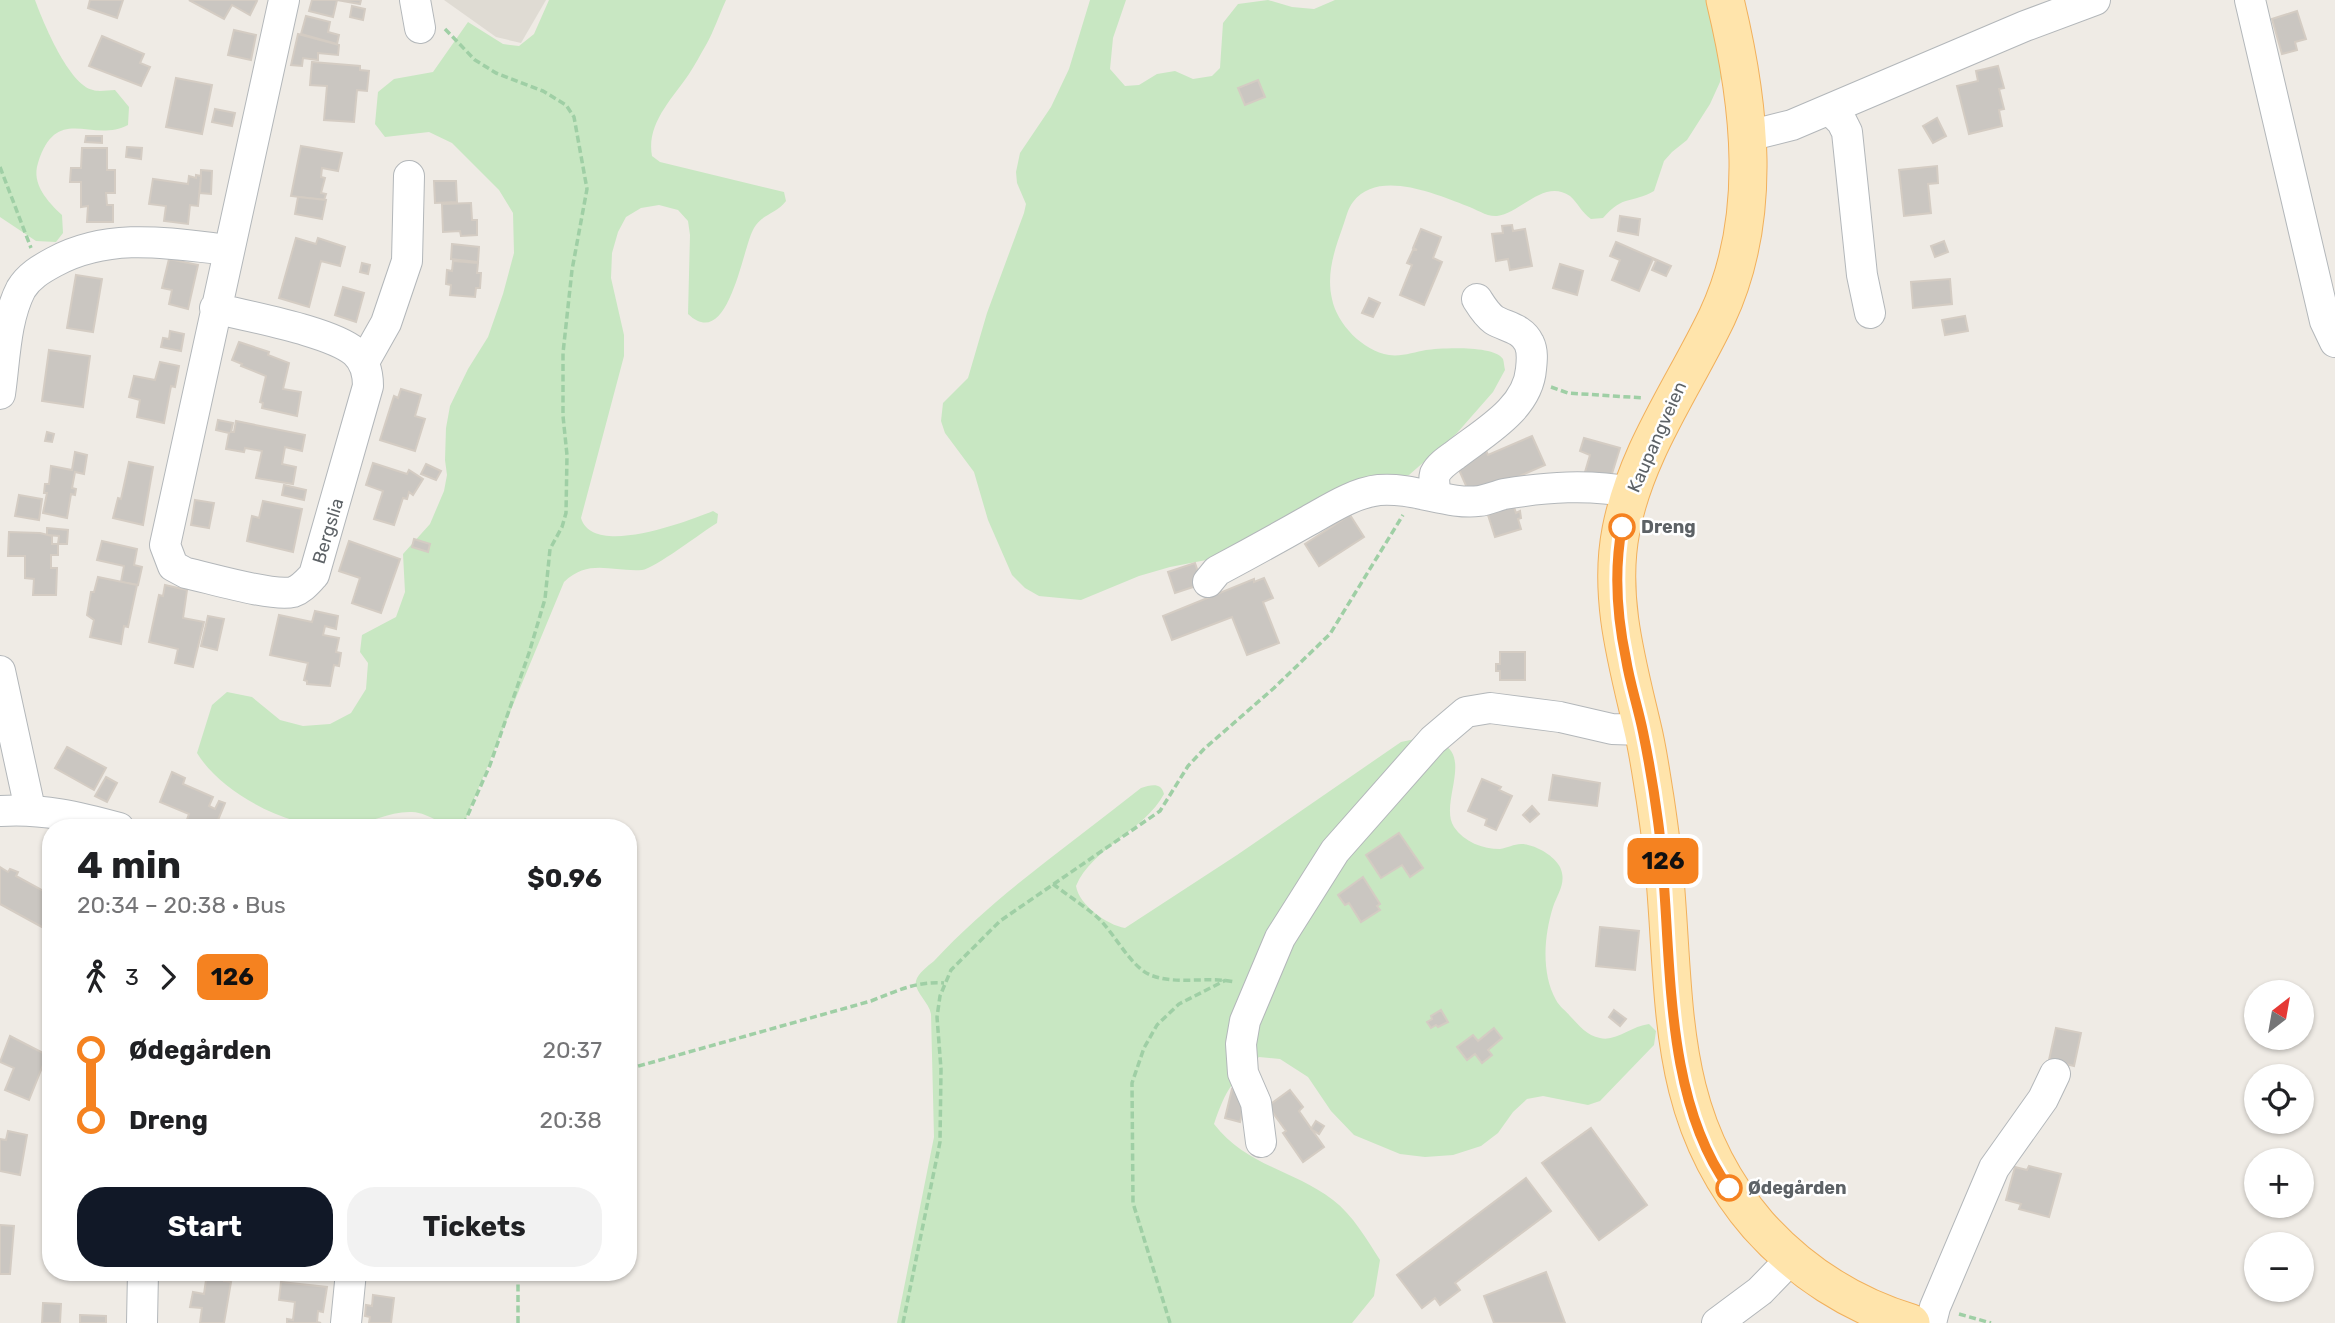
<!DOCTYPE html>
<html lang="en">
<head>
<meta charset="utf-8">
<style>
	body { margin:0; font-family:Rubik,sans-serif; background:#f2f2f2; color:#202124; height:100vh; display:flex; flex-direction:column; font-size:26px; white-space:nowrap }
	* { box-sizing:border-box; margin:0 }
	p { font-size:23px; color:#757577 }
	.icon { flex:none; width:38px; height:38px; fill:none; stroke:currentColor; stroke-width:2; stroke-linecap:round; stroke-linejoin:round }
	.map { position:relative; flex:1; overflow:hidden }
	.sheet { position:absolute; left:42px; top:819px; width:595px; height:462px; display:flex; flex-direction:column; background:#fff; border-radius:28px; box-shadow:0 2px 5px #0004 }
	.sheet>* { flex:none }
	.badge { padding:0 14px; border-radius:10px; font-size:24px; line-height:46px }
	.needle { width:46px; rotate:31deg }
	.fabs { position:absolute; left:2244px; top:980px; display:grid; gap:14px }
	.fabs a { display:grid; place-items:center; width:70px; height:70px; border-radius:50%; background:#fff; box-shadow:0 2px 5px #0004; font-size:35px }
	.map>.badge { position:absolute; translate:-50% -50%; box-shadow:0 0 0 4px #fff }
	.legs { display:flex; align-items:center; gap:10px; height:77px; padding:0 35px; font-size:23px }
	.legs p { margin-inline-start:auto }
	.head { display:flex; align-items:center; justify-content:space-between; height:119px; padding:0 35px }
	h1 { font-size:38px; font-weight:700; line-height:52px }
	.cta { display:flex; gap:14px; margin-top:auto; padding:14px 35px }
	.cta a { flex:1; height:80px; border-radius:28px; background:#111827; color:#fff; font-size:28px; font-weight:700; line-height:80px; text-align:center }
	.cta a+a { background:#f2f2f2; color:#202124 }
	ul { padding:0 35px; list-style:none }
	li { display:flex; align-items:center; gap:24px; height:70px; font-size:26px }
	li i { display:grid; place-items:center; width:10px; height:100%; margin:0 9px; background:currentColor }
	li i::after { content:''; width:18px; height:18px; margin:-9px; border:5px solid; border-radius:50%; background:#fff }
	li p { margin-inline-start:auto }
	li:first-child i { background:linear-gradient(#0000 50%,currentColor 0) }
	li:last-child i { background:linear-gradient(currentColor 50%,#0000 0) }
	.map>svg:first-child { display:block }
</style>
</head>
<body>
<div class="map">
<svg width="2335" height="1323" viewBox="0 0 2335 1323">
	<rect width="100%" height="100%" fill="#efebe5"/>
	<!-- education -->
	<polygon fill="#dfdbd3" points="444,0 546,0 521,43 496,37"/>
	<!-- green -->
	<g fill="#c8e7c2">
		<path d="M0 0H35C43 22 69 85 93 90 99 92 108 90 115 90L129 107 128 125C91 144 57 103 38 163 31 184 48 202 62 215L63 233 56 242 36 241 0 217Z"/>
		<path d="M549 0H726C719 15 714 31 706 45 700 55 695 65 689 74 672 99 646 124 652 156L660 162 784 192 786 201C776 214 762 214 754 228 742 248 729 353 688 314L690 235 688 221 678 210 659 205 641 208 626 217 618 232 612 253 611 278 624 335V356L581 518C593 558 688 521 713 511L718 514 717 523C702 532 654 569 642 570 612 572 589 558 564 582L462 828C443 828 431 813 412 812 390 811 370 823 349 826 299 834 223 796 197 753L212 705 227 692 252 697 280 720 303 726 330 724 351 713 366 689 368 663 360 652 362 635 396 617 405 592 403 554 430 524 444 491 447 475 445 460 446 428 450 406 468 369 488 337 503 294 514 253 513 213 499 190 452 143 429 132 385 137 375 124 378 92 394 79 433 72 468 22 503 44 519 46 534 34Z"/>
		<path d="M1090 0H1126L1113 38 1110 69 1125 86 1139 85 1157 74 1175 71 1193 79 1212 76 1220 68 1223 23 1238 4 1268 0 1292 7 1314 9 1335 0H1708L1723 67 1720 82 1710 104 1687 140 1672 152 1664 161 1654 191C1631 204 1624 194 1603 218L1591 219C1582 213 1578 203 1570 196 1544 178 1521 213 1497 216 1487 217 1476 209 1467 206 1435 194 1378 169 1353 202 1348 208 1346 218 1343 226 1335 249 1326 273 1332 299 1337 324 1363 351 1389 355 1401 357 1415 352 1426 350 1441 348 1494 345 1503 359 1504 362 1504 366 1505 370L1493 392 1457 433 1409 475 1388 481 1227 556 1170 567 1139 576 1081 600 1039 596 1025 588 1012 575 988 520 974 472 945 433 941 421 943 403 968 378 987 313 1024 213 1026 204 1017 183 1016 172 1020 153 1051 107 1069 69Z"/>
		<path d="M1415 739C1423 740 1434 740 1441 743 1473 757 1439 804 1454 827 1464 842 1483 849 1500 849 1507 848 1514 844 1521 844 1534 844 1554 855 1560 867 1567 882 1558 893 1553 907 1544 936 1541 973 1556 1000 1559 1006 1566 1011 1570 1016 1579 1025 1587 1036 1600 1038 1616 1042 1631 1026 1649 1024L1656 1031 1654 1045 1600 1101 1588 1105 1543 1096 1527 1099 1513 1112 1498 1133 1481 1146 1453 1155 1425 1157 1400 1154 1354 1135 1331 1111 1308 1077 1280 1059 1259 1057C1232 1081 1226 1089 1214 1124 1246 1166 1294 1170 1333 1200 1353 1215 1367 1240 1380 1260L1374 1296 1352 1323H897L934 1137 931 1014C929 1002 914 992 916 981 918 973 928 966 934 961 995 895 1071 844 1141 788 1151 785 1161 782 1164 794 1145 830 1092 848 1076 886 1079 905 1107 925 1125 928L1237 855 1401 742Z"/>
	</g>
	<!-- building -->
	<g fill="#cac6c1" stroke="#d4ccc3" stroke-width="2">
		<polygon points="90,0 123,0 117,18 88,8"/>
		<polygon points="189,0 255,0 257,1 250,15 232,5 224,19"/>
		<polygon points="312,0 361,0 360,4 337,0 333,17 309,11"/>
		<polygon points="352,6 365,9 363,20 350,17"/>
		<polygon points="2297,11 2306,39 2295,42 2297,50 2282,54 2272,19"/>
		<polygon points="306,16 330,22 328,32 339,35 337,44 301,34"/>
		<polygon points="234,30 256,35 251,60 228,55"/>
		<polygon points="298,34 339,45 338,55 318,53 318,60 303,58 302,66 291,65"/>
		<polygon points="102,36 144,54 140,63 150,67 141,86 89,66"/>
		<polygon points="312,62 360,66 360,70 369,71 367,91 357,90 354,122 324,120 327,86 310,85"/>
		<polygon points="1998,66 2004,88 1999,89 2004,109 1999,110 2002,126 1969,134 1957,86 1978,81 1976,71"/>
		<polygon points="176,78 212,85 202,134 166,127"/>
		<polygon points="1258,80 1265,97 1245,105 1238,88"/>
		<polygon points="215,109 235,113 232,126 212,122"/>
		<polygon points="1937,118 1946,136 1933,143 1923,126"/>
		<polygon points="86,136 102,136 102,143 85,142"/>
		<polygon points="301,146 342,153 338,171 322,168 321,177 325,178 321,193 326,194 324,200 291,196"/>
		<polygon points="127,147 142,148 141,159 126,157"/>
		<polygon points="82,148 107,148 107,170 115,170 115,193 106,193 107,205 113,205 113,222 87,222 88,206 81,207 81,182 70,182 71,168 81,168"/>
		<polygon points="1937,166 1938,183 1928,184 1931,213 1904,216 1899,170"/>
		<polygon points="201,170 212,171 211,194 200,193"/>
		<polygon points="196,175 201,176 198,206 190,205 188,224 164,221 166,206 149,204 153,179 188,184 189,176 196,178"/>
		<polygon points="434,181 456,181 457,202 435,203"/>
		<polygon points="298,197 326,200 322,219 295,214"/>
		<polygon points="471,203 472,220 477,220 477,235 461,236 460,231 443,232 442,204"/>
		<polygon points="1620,216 1640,219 1638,235 1618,231"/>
		<polygon points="1512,225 1513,231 1525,229 1532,266 1510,270 1508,259 1496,261 1492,234 1503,233 1502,226"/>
		<polygon points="1421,229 1441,237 1433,258 1442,262 1424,305 1400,295 1412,265 1407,263 1413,250 1417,250 1413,248"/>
		<polygon points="296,238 316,244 318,238 345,247 340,266 321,261 309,307 279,298"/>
		<polygon points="1944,241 1948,252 1935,257 1931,246"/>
		<polygon points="1616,242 1671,266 1666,276 1652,270 1656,261 1653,259 1639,291 1612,280 1620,260 1610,256"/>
		<polygon points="452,244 479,247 478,262 451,259"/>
		<polygon points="169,259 198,265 188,309 169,304 172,290 162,288"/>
		<polygon points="453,261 478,263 477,273 481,273 480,288 476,288 475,297 450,295 451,285 446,284 447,270 452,271"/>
		<polygon points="362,263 370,265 368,274 360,272"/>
		<polygon points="1560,264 1583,271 1577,295 1553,288"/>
		<polygon points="76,275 102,279 93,332 67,328"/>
		<polygon points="1950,279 1952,304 1913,308 1911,282"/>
		<polygon points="343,287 364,293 356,322 335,315"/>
		<polygon points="1369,298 1380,303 1373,317 1362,313"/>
		<polygon points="1965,316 1968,331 1945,335 1942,320"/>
		<polygon points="170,331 184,334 181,351 161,347 163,338 169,339"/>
		<polygon points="239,342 269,352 268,355 289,363 283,389 301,392 297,416 262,408 263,403 260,402 266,376 241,366 242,364 232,360"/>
		<polygon points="49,350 90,356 83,407 42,401"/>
		<polygon points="160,362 179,366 175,387 171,386 164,423 137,417 140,400 129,397 134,376 155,380"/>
		<polygon points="401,389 421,395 415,416 425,419 415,451 380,440 394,396 398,398"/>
		<polygon points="218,420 233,423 231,432 234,432 236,421 305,435 302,451 285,447 282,464 296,467 293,484 256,478 262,451 245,448 244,452 226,449 229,433 216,430"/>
		<polygon points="47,432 54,434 52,442 45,441"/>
		<polygon points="1532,436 1545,465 1471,497 1456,463 1486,450 1488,455"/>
		<polygon points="1584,438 1620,448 1610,480 1585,472 1590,455 1580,451"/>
		<polygon points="75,452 87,455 84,474 75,472 72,488 76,489 75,495 71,494 67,518 43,513 47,493 44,493 45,484 49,484 51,466 72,470"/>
		<polygon points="129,462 153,467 143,525 113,518 118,498 121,499"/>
		<polygon points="373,463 407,474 409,470 423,479 413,495 409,492 407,499 403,498 394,525 374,519 383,491 366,485"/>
		<polygon points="426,464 441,471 436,480 421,474"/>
		<polygon points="284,485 306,490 304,500 282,495"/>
		<polygon points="19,495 42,499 39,520 15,516"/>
		<polygon points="195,500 214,503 209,528 191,525"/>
		<polygon points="263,501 302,509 293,552 247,541 252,516 259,518"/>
		<polygon points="1513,504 1516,513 1520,511 1521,518 1518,519 1521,529 1495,537 1487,512"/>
		<polygon points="1350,515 1364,537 1319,566 1305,544"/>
		<polygon points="47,528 68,530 67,544 58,544 59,536 47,535"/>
		<polygon points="9,532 40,533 52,536 52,544 58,544 58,555 51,555 51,568 57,568 56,595 33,595 34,579 25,578 25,556 8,556"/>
		<polygon points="414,539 430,544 428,552 412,547"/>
		<polygon points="102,541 137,549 134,565 142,567 138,585 121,582 124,566 97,560"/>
		<polygon points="349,541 400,559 381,613 352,603 360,578 339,571"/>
		<polygon points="1195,563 1202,584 1175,593 1168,572"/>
		<polygon points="98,577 137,585 128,627 124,626 121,644 90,637 94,620 87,615 91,592 94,592"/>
		<polygon points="1264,578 1273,598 1263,602 1279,643 1247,655 1232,617 1172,640 1163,616 1254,579 1254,582"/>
		<polygon points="165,585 187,590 183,618 204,622 193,667 175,663 178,649 149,642 159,595 163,596"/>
		<polygon points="315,611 338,616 336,629 325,626 323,635 339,638 336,652 341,653 339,666 334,665 330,686 307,684 307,681 304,680 308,663 270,655 279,615 312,622"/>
		<polygon points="208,616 224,619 217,650 201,646"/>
		<polygon points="1500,652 1525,652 1525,680 1500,680 1500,671 1496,671 1496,664 1500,664"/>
		<polygon points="67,747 106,768 94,790 55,768"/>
		<polygon points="172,772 185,778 183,784 213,797 209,806 215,809 219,801 225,803 218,820 221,821 219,825 216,824 214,828 192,828 185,825 189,814 160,802"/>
		<polygon points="1553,775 1600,783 1597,806 1549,800"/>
		<polygon points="106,777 117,783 107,802 95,796"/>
		<polygon points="1482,779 1501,787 1499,790 1512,796 1496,830 1485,825 1487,819 1468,811"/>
		<polygon points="1532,806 1539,814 1530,822 1523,815"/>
		<polygon points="1399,833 1423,868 1410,877 1402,865 1381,878 1366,855"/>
		<polygon points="0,867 8,872 10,869 18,872 16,876 51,895 51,932 0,904"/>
		<polygon points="1363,877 1380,904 1377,906 1380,910 1361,922 1349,903 1345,905 1338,895"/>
		<polygon points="1600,927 1639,931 1635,970 1596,966"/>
		<polygon points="1441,1010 1448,1022 1438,1027 1436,1025 1431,1028 1427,1022 1432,1019 1431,1016"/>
		<polygon points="1614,1010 1626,1019 1620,1026 1609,1017"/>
		<polygon points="1494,1028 1502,1038 1488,1050 1492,1055 1482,1063 1475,1054 1467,1060 1457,1047 1473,1035 1478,1041"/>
		<polygon points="2056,1028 2081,1033 2074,1066 2049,1060"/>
		<polygon points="10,1036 47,1055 29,1100 5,1090 14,1068 0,1062"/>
		<polygon points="1232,1089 1247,1093 1240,1122 1225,1118"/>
		<polygon points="1290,1090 1303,1107 1299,1111 1324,1147 1303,1162 1283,1133 1286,1131 1268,1106"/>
		<polygon points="1316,1121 1324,1126 1319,1134 1311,1129"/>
		<polygon points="1591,1128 1647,1205 1599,1240 1542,1163"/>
		<polygon points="8,1131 27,1135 20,1175 0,1171 0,1139 6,1140"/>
		<polygon points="2029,1166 2061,1174 2049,1217 2019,1209 2021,1204 2006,1200 2015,1167 2027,1170"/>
		<polygon points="1526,1178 1551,1211 1455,1283 1460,1290 1440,1305 1435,1298 1422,1308 1397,1275"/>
		<polygon points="0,1225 14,1226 10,1274 0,1274"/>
		<polygon points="80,1272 105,1272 105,1278 80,1277"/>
		<polygon points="1546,1272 1565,1323 1494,1323 1484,1296"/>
		<polygon points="207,1273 225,1276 224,1281 231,1282 224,1323 200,1323 202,1308 190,1307 193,1292 204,1294"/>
		<polygon points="281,1282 327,1287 323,1312 318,1311 317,1322 321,1323 287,1323 287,1319 293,1320 295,1302 279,1300"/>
		<polygon points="373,1295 394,1298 391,1323 369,1323 370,1317 365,1316 366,1305 372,1306"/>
		<polygon points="43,1303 61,1304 60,1323 42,1323"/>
		<polygon points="80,1315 106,1316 106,1323 80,1323"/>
	</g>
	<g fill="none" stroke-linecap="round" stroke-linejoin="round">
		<!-- minor casing -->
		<g stroke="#b3b7ba" stroke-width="32">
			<g id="minor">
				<polyline points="415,0 420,28"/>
				<polyline points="2250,0 2325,321 2335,342"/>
				<polyline points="1830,110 1842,122 1847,132 1862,275 1870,313"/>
				<polyline points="1748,136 1792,125 2025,26 2095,0"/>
				<path d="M215 308C249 317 330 331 355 352 365 361 368 373 368 386L314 575C308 581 302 589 293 592 272 597 210 578 186 573L173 566 165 545 284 0"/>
				<polyline points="364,362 386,323 407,261 409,176"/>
				<path d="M0 394C5 360 5 320 21 289 29 276 41 269 54 262 109 232 168 243 228 250"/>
				<path d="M1436 496C1435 489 1433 481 1435 474 1439 466 1448 460 1455 455 1483 433 1528 409 1531 369 1532 360 1533 351 1529 343 1522 328 1506 327 1494 320 1486 314 1482 307 1477 299"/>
				<path d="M1208 582 1217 571C1247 555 1276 539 1306 522 1328 510 1353 493 1379 490 1413 487 1449 505 1479 501 1487 500 1496 496 1504 494 1547 487 1588 484 1631 492"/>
				<polyline points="0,671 30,809"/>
				<path d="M0 811C42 808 79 817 119 828"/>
				<polyline points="1261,1142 1256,1103 1243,1073 1241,1044 1245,1021 1280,938 1335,851 1433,740 1466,712 1490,708 1560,717 1612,729 1643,730"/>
				<polyline points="142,1323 143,1272"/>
				<polyline points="346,1323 351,1272"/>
				<polyline points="1717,1323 1760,1291 1791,1259"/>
				<polyline points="1931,1323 1935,1307 1994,1168 2043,1099 2055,1074"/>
			</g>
		</g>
		<!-- major casing -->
		<g stroke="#f1b05c" stroke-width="39">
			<path id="major" d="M1725 0C1750 103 1764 217 1717 317 1683 388 1636 452 1621 530 1608 596 1627 662 1642 726 1648 750 1651 774 1655 798 1659 825 1663 852 1665 879 1676 1008 1667 1120 1758 1225 1799 1271 1852 1305 1911 1323"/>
		</g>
		<!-- path -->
		<g stroke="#9fcfa5" stroke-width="3.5" stroke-dasharray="7 3.5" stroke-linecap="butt">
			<polyline points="445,29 475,60 496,73 543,91 566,105 574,117 587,189 572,270 563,353 563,416 567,455 566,513 562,527 550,549 545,599 529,653 490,765 462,828"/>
			<polyline points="0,167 31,248"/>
			<polyline points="1551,387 1568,393 1644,398"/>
			<path d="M1053 884C1067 895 1083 905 1097 917 1115 933 1131 969 1153 976 1179 985 1208 976 1235 982"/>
			<path d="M628 1069 871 1001C897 991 916 981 944 983"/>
			<polyline points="1959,1314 1991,1323"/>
			<polyline points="518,1323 518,1272"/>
			<polyline points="903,1323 940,1142 941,1069 937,1017 940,996 951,970 1000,921 1160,811 1188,766 1204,749 1274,688 1330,634 1403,515"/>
			<polyline points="1170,1323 1133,1203 1132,1083 1144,1048 1157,1025 1179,1004 1226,980"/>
		</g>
		<!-- minor -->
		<use href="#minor" stroke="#fff" stroke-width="30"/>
		<!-- major -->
		<use href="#major" stroke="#ffe4ab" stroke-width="37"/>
	</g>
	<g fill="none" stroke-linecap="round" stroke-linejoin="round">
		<!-- line-1 casing -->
		<g stroke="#fff" stroke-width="16">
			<path id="line-1" d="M1622 527C1614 570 1617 616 1626 659 1630 684 1638 707 1643 732 1649 761 1654 791 1658 821 1674 937 1658 1090 1729 1188"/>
		</g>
		<!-- line-1 -->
		<use href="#line-1" stroke="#f58220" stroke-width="10"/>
	</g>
	<!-- markers -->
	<g fill="#fff" stroke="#f58220" stroke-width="3.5">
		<circle cx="1622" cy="527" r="12"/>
		<circle cx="1729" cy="1188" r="12"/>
	</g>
	<g text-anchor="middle" stroke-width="5" stroke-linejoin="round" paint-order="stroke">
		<!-- street labels -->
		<g font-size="18" fill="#5d6266" stroke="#fff">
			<text transform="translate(1657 437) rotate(-66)" y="6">Kaupangveien</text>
			<text transform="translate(328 531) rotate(-73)" y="6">Bergslia</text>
		</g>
		<!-- stop labels -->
		<g font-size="18" font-weight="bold" fill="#5d6266" stroke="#fff" text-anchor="start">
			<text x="1641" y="533">Dreng</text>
			<text x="1748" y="1194">Ødegården</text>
		</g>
	</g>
</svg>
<div class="fabs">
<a><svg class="needle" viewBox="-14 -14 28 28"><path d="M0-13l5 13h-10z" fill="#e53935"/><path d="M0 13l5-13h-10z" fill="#757577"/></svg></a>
<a><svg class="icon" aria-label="locate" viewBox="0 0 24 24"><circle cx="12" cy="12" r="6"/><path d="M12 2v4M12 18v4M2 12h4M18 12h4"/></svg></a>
<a>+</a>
<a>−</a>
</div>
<b class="badge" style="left:1663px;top:861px;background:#f58220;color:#111">126</b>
<section class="sheet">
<div class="head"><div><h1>4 min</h1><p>20:34 – 20:38 · Bus</p></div><b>$0.96</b></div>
<div class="legs"><svg class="icon" aria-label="walk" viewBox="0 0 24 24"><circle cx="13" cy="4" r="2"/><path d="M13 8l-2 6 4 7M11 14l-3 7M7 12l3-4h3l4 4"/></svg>3<svg class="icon" aria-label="forward" viewBox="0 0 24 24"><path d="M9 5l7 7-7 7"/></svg><b class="badge" style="background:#f58220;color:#111">126</b></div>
<ul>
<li><i style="color:#f58220"></i><b>Ødegården</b><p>20:37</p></li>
<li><i style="color:#f58220"></i><b>Dreng</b><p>20:38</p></li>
</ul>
<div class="cta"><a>Start</a><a>Tickets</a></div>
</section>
</div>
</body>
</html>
